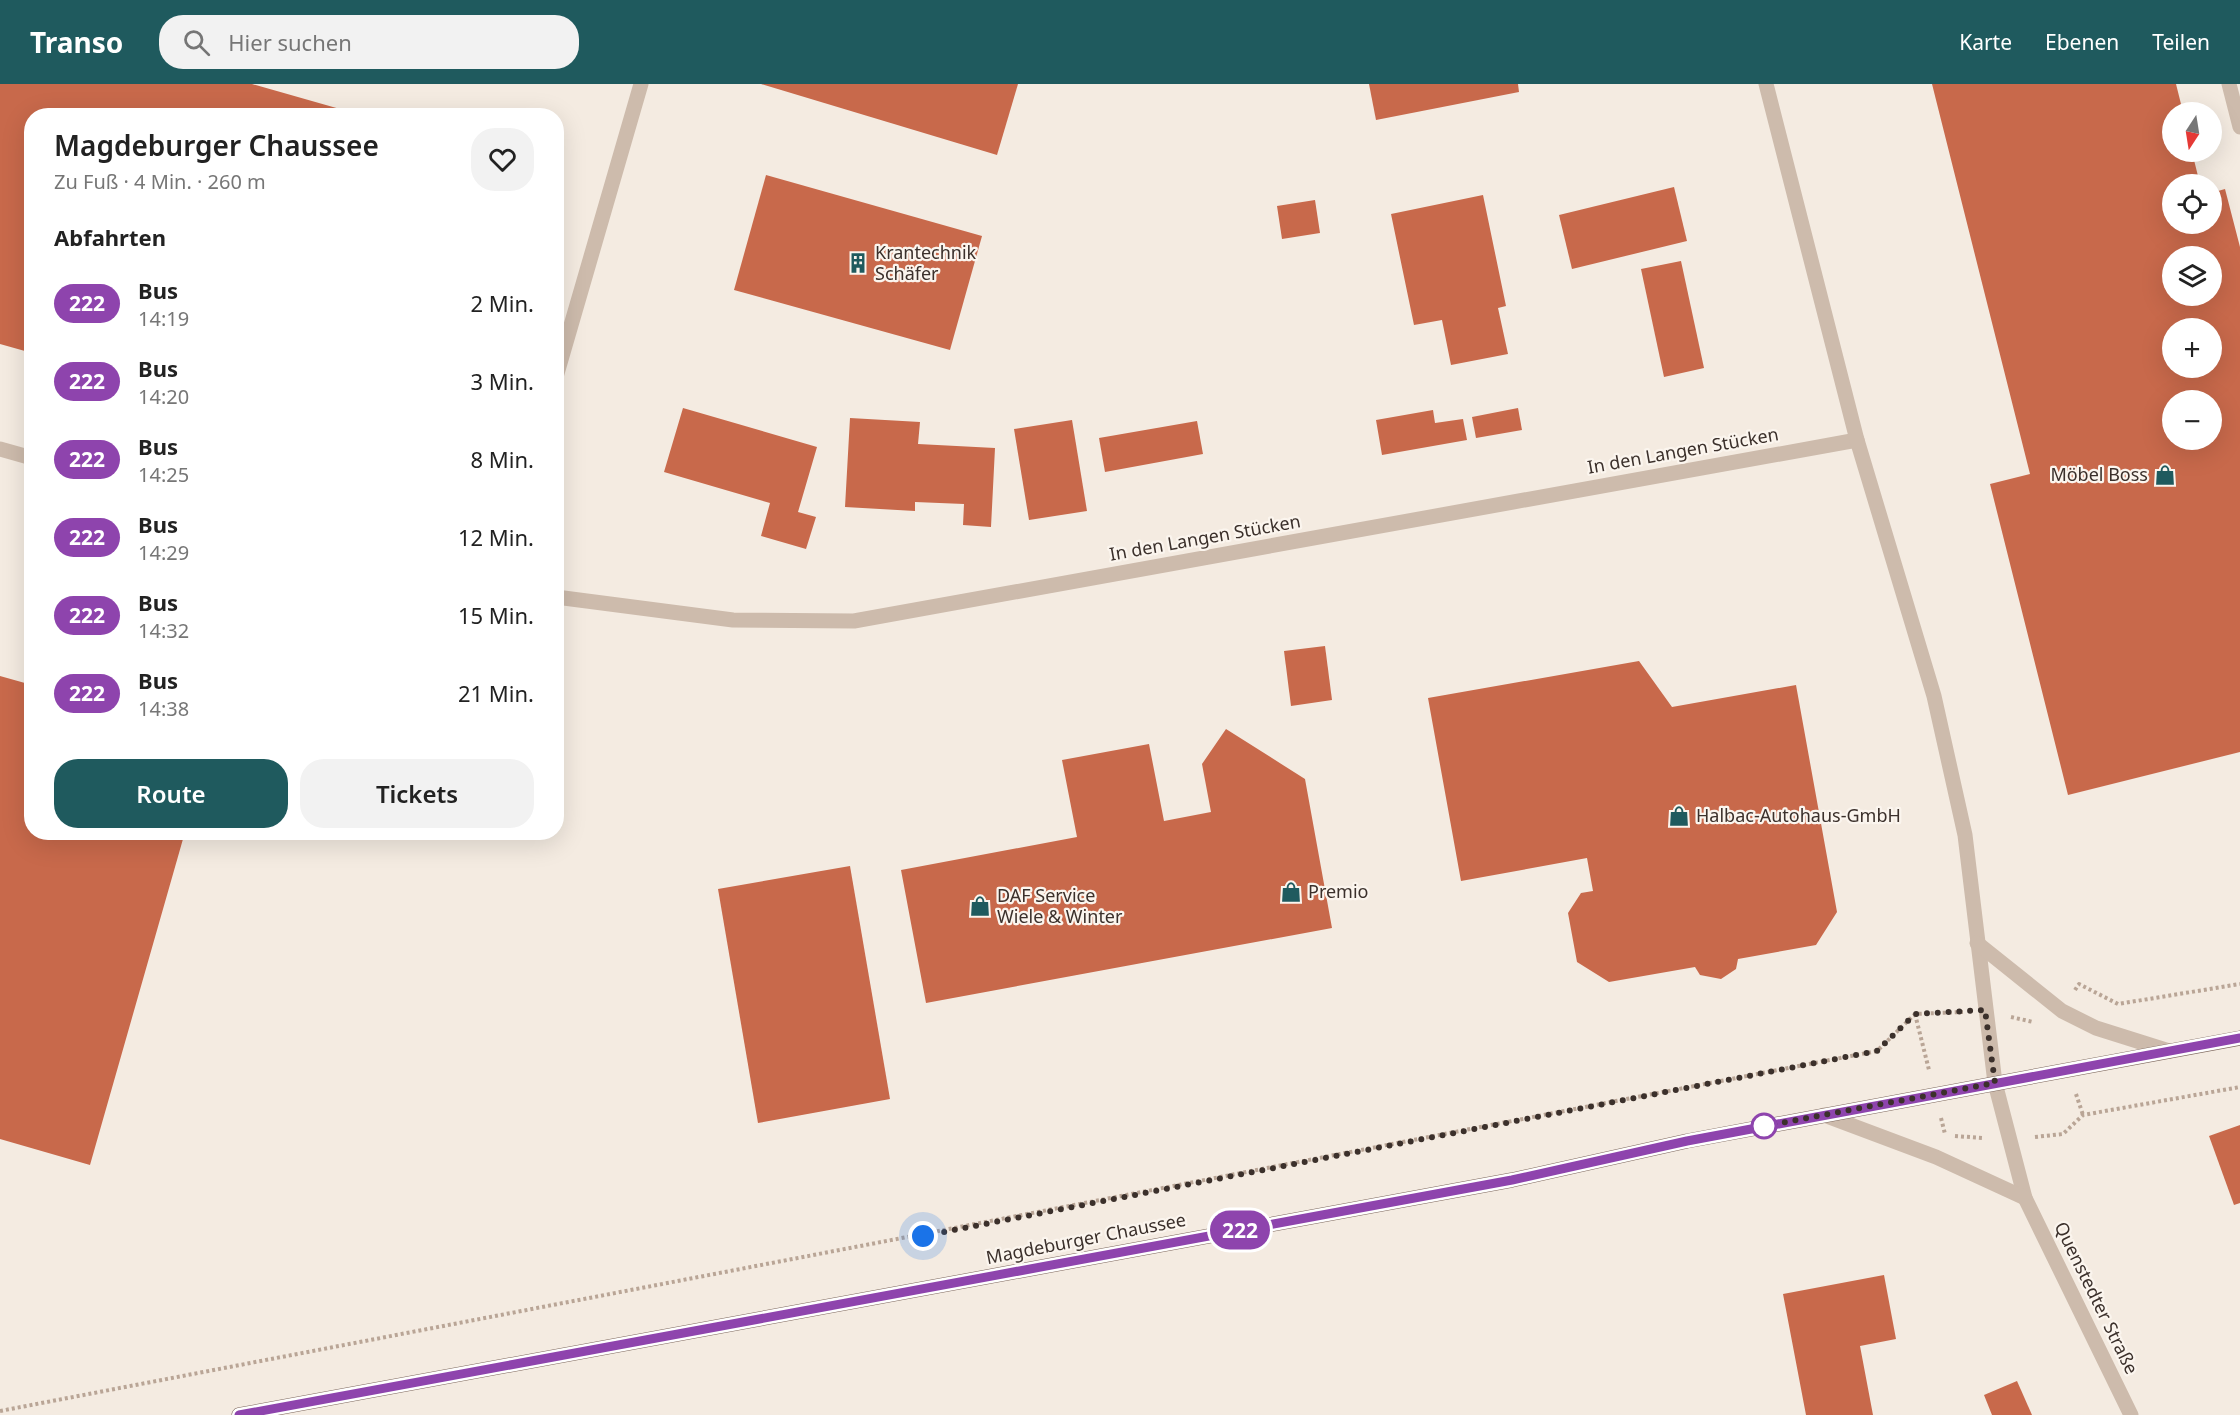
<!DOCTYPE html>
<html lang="de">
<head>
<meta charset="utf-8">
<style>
	body { margin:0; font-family:"Noto Sans",sans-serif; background:#f2f2f2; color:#222; height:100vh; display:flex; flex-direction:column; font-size:22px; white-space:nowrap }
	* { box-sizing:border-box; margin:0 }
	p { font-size:20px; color:#767676 }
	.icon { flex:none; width:33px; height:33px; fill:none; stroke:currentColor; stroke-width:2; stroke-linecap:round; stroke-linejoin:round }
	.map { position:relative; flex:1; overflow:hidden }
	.panel { position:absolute; left:24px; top:24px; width:540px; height:732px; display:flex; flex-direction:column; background:#fff; border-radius:24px; box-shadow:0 6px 24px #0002 }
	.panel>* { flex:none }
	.badge { padding:0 12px; border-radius:20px; font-size:21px; line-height:39px }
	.needle { width:39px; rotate:192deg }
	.buttons { position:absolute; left:2162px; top:18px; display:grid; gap:12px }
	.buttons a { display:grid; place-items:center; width:60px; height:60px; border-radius:50%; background:#fff; box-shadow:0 6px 24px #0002; font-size:30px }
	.you { position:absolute; width:30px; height:30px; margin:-15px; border:4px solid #fff; border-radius:50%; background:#1a73e8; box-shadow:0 0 0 9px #1a73e833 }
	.map>.badge { position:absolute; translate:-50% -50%; box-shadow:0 0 0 3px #fff }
	h2 { padding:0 30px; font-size:22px; line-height:54px }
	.round { display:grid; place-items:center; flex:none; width:63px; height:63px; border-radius:24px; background:#f2f2f2 }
	.headline { display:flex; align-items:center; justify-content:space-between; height:102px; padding:0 30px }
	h1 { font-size:28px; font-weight:600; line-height:45px }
	.button { display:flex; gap:12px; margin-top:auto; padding:12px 30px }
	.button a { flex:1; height:69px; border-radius:24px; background:#1f5a5e; color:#fff; font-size:24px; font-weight:600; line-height:69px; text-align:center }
	.button a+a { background:#f2f2f2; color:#222 }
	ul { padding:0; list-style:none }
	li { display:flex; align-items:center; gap:18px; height:78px; padding:0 30px }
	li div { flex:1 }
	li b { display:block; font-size:22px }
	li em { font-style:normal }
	li .badge { min-width:66px; font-weight:700; text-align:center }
	header { display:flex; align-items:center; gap:36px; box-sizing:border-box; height:84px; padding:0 30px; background:#1f5a5e; color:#fff }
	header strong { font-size:28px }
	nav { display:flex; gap:33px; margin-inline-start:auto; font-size:21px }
	.search { width:420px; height:54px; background:#f2f2f2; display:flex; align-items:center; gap:15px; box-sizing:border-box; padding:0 21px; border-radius:24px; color:#767676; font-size:22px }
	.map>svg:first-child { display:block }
</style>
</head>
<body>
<header>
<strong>Transo</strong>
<div class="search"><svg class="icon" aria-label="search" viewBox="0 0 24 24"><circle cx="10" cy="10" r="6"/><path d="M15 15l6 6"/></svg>Hier suchen</div>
<nav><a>Karte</a><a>Ebenen</a><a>Teilen</a></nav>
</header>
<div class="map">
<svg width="2240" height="1331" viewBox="0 0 2240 1331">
	<rect width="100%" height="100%" fill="#f4ebe1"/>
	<!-- building -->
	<g fill="#c8694b" fill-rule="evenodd">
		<polygon points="0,0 252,0 361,31 32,32 32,269 0,260"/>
		<polygon points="761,0 1018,0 997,71"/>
		<polygon points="1369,0 1518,0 1519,8 1376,36"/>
		<path d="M1932 0H2176L2183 28H2172V68H2192L2200 100H2172V140H2211V109L2225 105 2240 163V668L2068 711 1990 400 2030 390ZM2172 172H2211V212H2172ZM2172 244H2211V284H2172ZM2172 316H2211V356H2172Z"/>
		<polygon points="766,91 982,152 950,266 734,206"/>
		<polygon points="1674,103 1687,157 1572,185 1559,131"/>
		<polygon points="1483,111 1506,222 1498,224 1508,270 1451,281 1442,236 1414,241 1391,130"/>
		<polygon points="1315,116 1320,149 1282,155 1277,122"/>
		<polygon points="1681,177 1704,284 1664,293 1641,185"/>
		<polygon points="683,324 817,363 798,428 816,433 806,465 761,452 770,419 664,388"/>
		<polygon points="1518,324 1522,346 1476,354 1472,333"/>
		<polygon points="1433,326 1435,339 1463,335 1467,356 1382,371 1376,336"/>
		<polygon points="850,334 920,338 918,360 995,364 991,443 963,441 964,420 915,418 915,427 845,423"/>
		<polygon points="1072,336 1087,427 1029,436 1014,345"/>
		<polygon points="1197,337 1203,370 1105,388 1099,354"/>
		<polygon points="1325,562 1332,616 1291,622 1284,567"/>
		<polygon points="1639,577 1672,623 1796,601 1837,828 1816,861 1738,875 1736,885 1721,895 1700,891 1695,883 1609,898 1577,878 1568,829 1581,809 1593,807 1587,774 1461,797 1428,614"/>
		<polygon points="0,592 32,601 32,748 185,748 90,1081 0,1055"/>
		<polygon points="1226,645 1305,695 1332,844 926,919 901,786 1077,753 1062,676 1149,660 1164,737 1211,728 1202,680"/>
		<polygon points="850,782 890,1015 758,1039 718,805"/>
		<polygon points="2240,1041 2240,1119 2234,1121 2209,1052"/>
		<polygon points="1884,1191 1896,1255 1860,1262 1873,1331 1806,1331 1783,1210"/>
		<polygon points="2017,1297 2032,1331 1992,1331 1984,1311"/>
	</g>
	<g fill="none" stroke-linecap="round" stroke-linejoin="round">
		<!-- path -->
		<g stroke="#b9a596" stroke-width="4" stroke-dasharray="3 3" stroke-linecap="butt">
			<polyline points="2075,906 2079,900 2118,920 2240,900"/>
			<polyline points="1915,930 1929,986"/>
			<polyline points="2011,933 2033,938"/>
			<polyline points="2076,1010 2083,1031"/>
			<polyline points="1941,1034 1945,1050"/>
			<polyline points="1955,1052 1983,1054"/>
			<polyline points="2035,1053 2063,1050 2083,1031 2240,1003"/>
			<polyline points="0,1327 1877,967 1915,930 1963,928"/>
		</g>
		<!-- service -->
		<polyline stroke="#cdbbac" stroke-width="15" points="2229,0 2240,43"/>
		<!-- minor -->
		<g stroke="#cdbbac" stroke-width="15">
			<polyline points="556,293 641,0"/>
			<polyline points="0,365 32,374"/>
			<polyline points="556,513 733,536 854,537 1857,356"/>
			<polyline points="1995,999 2025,1114 2131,1331"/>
			<polyline points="1824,1031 1936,1073 2025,1114"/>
		</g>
		<!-- tertiary -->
		<g stroke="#cdbbac" stroke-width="15">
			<polyline points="1766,0 1857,356 1934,612 1965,751 1995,999"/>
			<polyline points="1977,859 2062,927 2096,944 2169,967"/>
		</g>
		<!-- primary -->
		<polyline stroke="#7d675c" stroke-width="15" points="239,1331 1512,1096 1687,1057 2240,954"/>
	</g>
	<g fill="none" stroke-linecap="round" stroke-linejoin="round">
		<!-- line casing -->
		<g stroke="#fff" stroke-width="14">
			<polyline id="line" points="239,1331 1512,1096 1687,1057 2240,954"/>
		</g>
		<!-- line -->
		<use href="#line" stroke="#8e44ad" stroke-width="9"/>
		<!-- walk -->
		<polyline stroke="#3b302b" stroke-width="6" stroke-dasharray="0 10.8" points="923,1152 1877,967 1915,930 1985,926 1995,999 1764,1042"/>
	</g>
	<!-- icons -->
	<defs>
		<g id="building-bare" transform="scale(1.62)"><path d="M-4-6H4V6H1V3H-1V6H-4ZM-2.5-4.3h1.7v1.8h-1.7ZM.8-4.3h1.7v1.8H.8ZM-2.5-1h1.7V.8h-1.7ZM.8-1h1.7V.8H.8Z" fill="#1f5a5e" stroke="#fbf5ee" stroke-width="2.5" paint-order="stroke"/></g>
		<g id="shop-bare" transform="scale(1.62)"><path d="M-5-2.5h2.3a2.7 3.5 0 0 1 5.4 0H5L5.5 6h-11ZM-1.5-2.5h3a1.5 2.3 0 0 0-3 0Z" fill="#1f5a5e" stroke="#fbf5ee" stroke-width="2.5" paint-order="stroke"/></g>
	</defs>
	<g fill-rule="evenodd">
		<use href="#building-bare" x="858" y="179"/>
		<use href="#shop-bare" x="2165" y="391"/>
		<use href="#shop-bare" x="1679" y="732"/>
		<use href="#shop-bare" x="1291" y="808"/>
		<use href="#shop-bare" x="980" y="822"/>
	</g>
	<!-- markers -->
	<circle fill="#fff" stroke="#8e44ad" stroke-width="3" cx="1764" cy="1042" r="12"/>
	<g text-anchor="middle" stroke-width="4.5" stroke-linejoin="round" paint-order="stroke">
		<!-- poi labels -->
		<g font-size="18" fill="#3b302b" stroke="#fbf5ee" text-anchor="start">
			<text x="875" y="175">Krantechnik<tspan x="875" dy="21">Schäfer</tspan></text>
			<text x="2148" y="397" text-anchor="end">Möbel Boss</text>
			<text x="1696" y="738">Halbac-Autohaus-GmbH</text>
			<text x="1308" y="814">Premio</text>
			<text x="997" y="818">DAF Service<tspan x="997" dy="21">Wiele &amp; Winter</tspan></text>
		</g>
		<!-- street labels -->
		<g font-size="18" fill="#3b302b" stroke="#fbf5ee">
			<text transform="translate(1683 367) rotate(-10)" y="6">In den Langen Stücken</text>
			<text transform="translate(1205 454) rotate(-10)" y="6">In den Langen Stücken</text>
			<text transform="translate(1086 1155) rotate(-11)" y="6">Magdeburger Chaussee</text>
			<text transform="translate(2096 1214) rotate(64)" y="6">Quenstedter Straße</text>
		</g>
	</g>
</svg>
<div class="buttons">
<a><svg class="needle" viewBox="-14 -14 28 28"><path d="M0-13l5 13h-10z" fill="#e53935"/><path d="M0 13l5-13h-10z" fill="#767676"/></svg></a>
<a><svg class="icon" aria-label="locate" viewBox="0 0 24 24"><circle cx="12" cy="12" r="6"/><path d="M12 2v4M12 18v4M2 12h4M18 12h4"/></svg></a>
<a><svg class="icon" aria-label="layers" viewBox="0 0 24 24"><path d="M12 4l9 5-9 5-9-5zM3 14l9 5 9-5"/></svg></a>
<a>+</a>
<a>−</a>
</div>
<div class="you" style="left:923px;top:1152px"></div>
<b class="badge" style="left:1240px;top:1146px;background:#8e44ad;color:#fff">222</b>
<section class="panel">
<div class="headline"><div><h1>Magdeburger Chaussee</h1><p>Zu Fuß · 4 Min. · 260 m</p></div><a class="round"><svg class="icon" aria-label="heart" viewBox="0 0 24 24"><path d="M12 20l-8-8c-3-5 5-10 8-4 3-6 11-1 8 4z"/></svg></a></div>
<h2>Abfahrten</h2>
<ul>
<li><span class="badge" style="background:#8e44ad;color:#fff">222</span><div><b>Bus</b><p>14:19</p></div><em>2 Min.</em></li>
<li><span class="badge" style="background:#8e44ad;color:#fff">222</span><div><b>Bus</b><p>14:20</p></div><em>3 Min.</em></li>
<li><span class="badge" style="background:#8e44ad;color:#fff">222</span><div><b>Bus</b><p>14:25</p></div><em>8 Min.</em></li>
<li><span class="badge" style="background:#8e44ad;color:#fff">222</span><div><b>Bus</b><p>14:29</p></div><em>12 Min.</em></li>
<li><span class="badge" style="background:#8e44ad;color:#fff">222</span><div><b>Bus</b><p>14:32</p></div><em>15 Min.</em></li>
<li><span class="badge" style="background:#8e44ad;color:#fff">222</span><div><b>Bus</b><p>14:38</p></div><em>21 Min.</em></li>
</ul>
<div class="button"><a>Route</a><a>Tickets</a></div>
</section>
</div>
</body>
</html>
